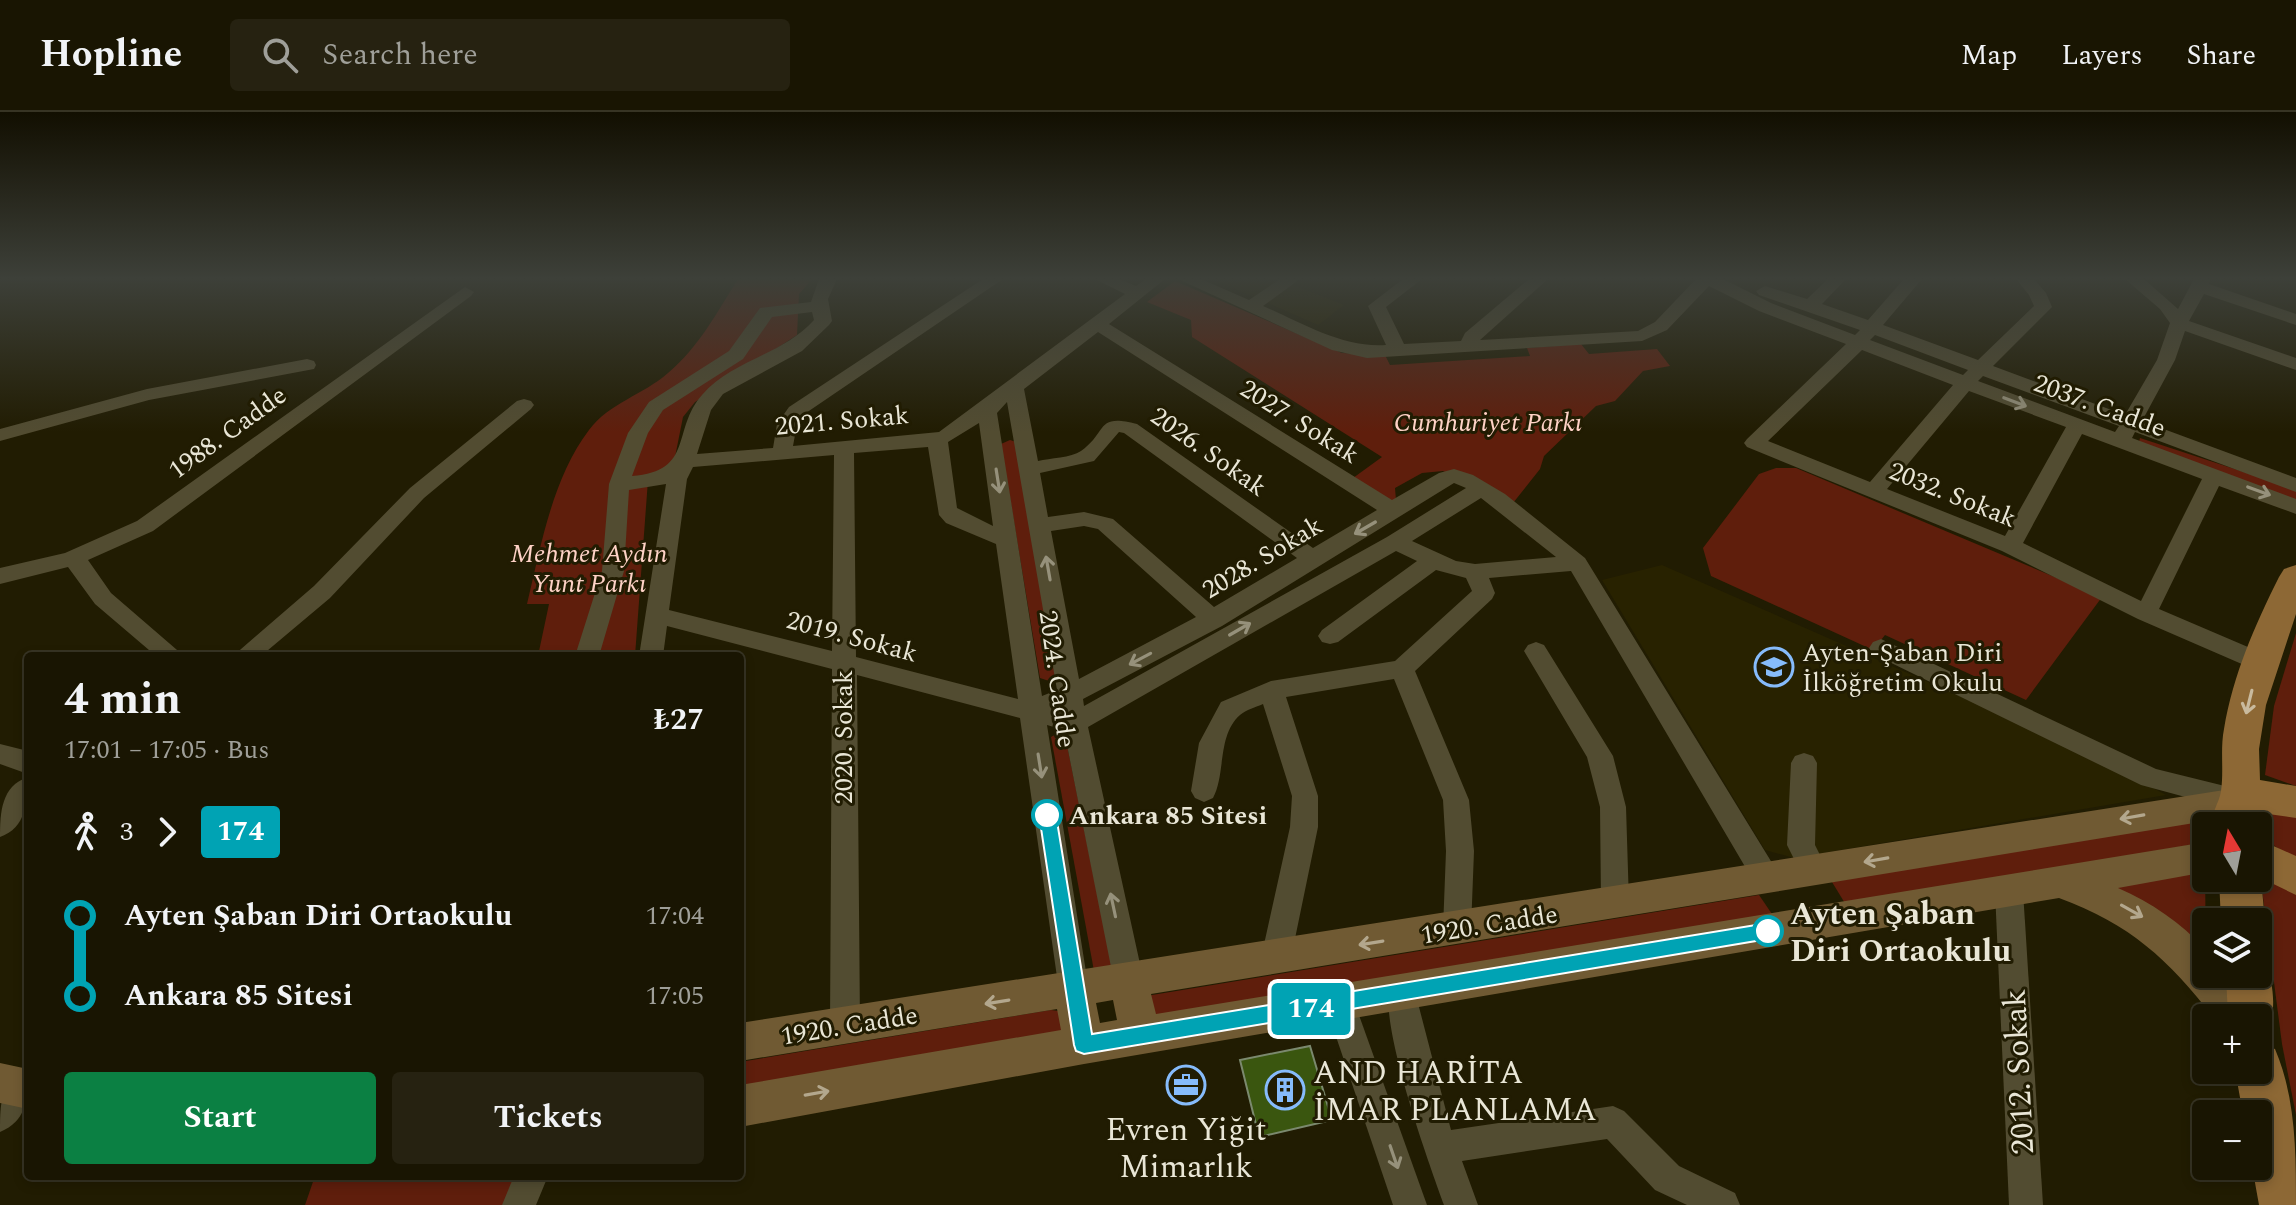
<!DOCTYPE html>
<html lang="en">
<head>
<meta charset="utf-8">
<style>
	body { margin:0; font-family:Spectral,serif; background:#262211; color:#f1f3f6; height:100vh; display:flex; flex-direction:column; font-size:30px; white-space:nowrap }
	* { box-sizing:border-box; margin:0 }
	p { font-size:26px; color:#9f9f99 }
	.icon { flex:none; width:44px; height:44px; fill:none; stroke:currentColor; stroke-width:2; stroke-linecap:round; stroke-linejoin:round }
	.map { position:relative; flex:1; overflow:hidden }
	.details { position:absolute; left:24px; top:540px; width:720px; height:528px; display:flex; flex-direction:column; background:#191502; border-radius:8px; box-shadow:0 4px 12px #0003,0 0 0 2px #373424 }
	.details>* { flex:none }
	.badge { padding:0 16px; border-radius:6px; font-size:28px; line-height:52px }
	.needle { width:52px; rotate:350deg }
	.buttons { position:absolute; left:2192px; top:700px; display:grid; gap:16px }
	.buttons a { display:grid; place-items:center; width:80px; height:80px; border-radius:8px; background:#191502; box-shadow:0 4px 12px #0003,0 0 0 2px #373424; font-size:40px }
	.map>.badge { position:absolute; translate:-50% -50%; box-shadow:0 0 0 4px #fff }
	.legs { display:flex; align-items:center; gap:12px; height:88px; padding:0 40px; font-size:26px }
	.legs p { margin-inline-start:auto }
	.headline { display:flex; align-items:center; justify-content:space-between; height:136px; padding:0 40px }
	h1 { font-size:44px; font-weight:700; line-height:60px }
	.primary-button { display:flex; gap:16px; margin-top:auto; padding:16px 40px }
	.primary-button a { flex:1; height:92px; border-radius:8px; background:#0b8043; color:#fff; font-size:32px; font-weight:700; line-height:92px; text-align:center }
	.primary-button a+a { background:#262211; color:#f1f3f6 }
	ul { padding:0 40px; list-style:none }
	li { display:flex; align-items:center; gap:28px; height:80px; font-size:30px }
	li i { display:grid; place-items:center; width:12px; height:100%; margin:0 10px; background:currentColor }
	li i::after { content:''; width:20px; height:20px; margin:-10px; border:6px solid; border-radius:50%; background:#191502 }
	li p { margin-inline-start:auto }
	li:first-child i { background:linear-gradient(#0000 50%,currentColor 0) }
	li:last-child i { background:linear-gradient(currentColor 50%,#0000 0) }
	header { display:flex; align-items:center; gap:48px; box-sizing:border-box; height:112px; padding:0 40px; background:#191502; border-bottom:2px solid #373424 }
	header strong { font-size:38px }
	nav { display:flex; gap:44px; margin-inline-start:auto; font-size:28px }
	.search { width:560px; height:72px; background:#262211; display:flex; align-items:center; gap:20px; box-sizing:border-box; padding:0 28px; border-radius:8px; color:#9f9f99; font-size:30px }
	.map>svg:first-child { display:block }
</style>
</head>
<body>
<header>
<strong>Hopline</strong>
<div class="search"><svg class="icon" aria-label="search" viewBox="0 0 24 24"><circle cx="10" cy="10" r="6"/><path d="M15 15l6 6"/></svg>Search here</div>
<nav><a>Map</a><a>Layers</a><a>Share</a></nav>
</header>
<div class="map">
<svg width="2296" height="1093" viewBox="0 0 2296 1093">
	<rect width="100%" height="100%" fill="#211c02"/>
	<!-- built -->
	<g fill="#282200">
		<polygon points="1213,167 1278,167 1344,193 1318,213"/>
		<polygon points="1662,453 2092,642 2166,683 1794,746 1765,738 1602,468"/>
	</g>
	<!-- green -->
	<g fill="#5f1e0c">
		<path d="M738 167H812L799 182 797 223 695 290 683 305 674 350 648 368 635 544H538L549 492H527C541 434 552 367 589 318 609 291 643 283 668 261 699 235 717 200 738 167Z"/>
		<polygon points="1175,169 1342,241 1385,243 1390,253 1530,244 1527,236 1581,232 1589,242 1657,237 1670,254 1643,259 1615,289 1596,294 1544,344 1540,357 1513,391 1443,359 1422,361 1395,376 1396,388 1382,396 1342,374 1382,345 1192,225 1191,208 1147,190"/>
		<polygon points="2140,326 2296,377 2296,389 2139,330"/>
		<polygon points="1010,328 1016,330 1055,565 1052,570 1040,566 1001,332"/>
		<polygon points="1776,356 1796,356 2102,485 2026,588 1885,523 1873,538 1711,464 1703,436 1759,362"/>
		<polygon points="2296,521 2296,674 2265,663 2274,594"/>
		<polygon points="1058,621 1065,623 1112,855 1094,859 1051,625"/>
		<path d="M2269 698 2296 702V746C2279 738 2260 728 2259 706Z"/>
		<polygon points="2200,705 2202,731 1846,793 1832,770"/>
		<polygon points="2205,757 2206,849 2105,778"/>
		<polygon points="2260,762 2296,776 2296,1003 2282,932"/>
		<polygon points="1759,783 1772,802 1159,908 1146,884"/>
		<polygon points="1051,898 1058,899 1067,918 740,982 740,950"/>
		<polygon points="315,1064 515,1064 503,1093 305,1093"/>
	</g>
	<!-- building -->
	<polygon fill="#3a560f" stroke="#7b896e" stroke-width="2" points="1310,934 1332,1008 1259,1025 1240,948"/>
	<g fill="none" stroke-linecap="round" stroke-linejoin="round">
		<!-- minor -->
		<g fill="#524c31" fill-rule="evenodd">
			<path d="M819 167H837L828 187 832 209 829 213 802 239 723 282 711 298 697 342 773 336 777 312 789 295 983 167H1003L803 303 797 312 793 334 939 320 1125 182 1095 167H1119L1136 174 1146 167H1165L1109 212 1392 388 1439 361 1454 357 1473 363 1505 382 1585 446 1777 759 1781 767 1777 775 1767 779 1757 775 1571 459 1489 466 1495 481 1492 487 1415 559 1469 688 1474 739 1471 817 1467 826 1457 830 1447 826 1443 817 1446 739 1443 688 1394 567 1286 585 1318 684V715L1291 846 1286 855 1276 859 1266 855 1261 846 1290 715 1292 684 1263 592C1256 595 1246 598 1240 603 1217 623 1226 662 1213 686L1204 690 1195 686 1191 679 1199 631 1221 590 1271 569 1395 549 1472 479 1466 466 1436 458 1338 530 1330 532 1322 530 1318 524 1322 518 1417 449 1396 439 1088 615 1144 870 1140 880 1129 884 1118 880 1114 870 1064 618 1047 613 1089 879 1085 889 1074 893 1063 889 1059 879 1020 606 857 563 860 913 856 923 845 927 834 923 830 913 832 557 667 514 663 544H639L666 372 629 378 624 459 599 544H575L602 459 609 372 628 321 649 290 729 239 760 196 811 190ZM812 200 814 208C783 243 732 248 702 283 671 318 695 359 632 364L648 321 663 298 743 247 772 205ZM1098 220 1377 398 1313 436 1137 312C1095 301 1108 320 1081 339 1071 346 1050 346 1038 349L1024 277ZM1007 290 1057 578 1042 584 997 301ZM979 311 993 414 957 396 948 330ZM1119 320 1124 321 1297 446 1214 495 1113 407 1084 400 1048 405 1040 361 1094 349ZM928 335 939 403 946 411 996 432 1018 587 856 545 854 341ZM834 343 832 539 669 498 687 367 693 355ZM1454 371 1466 376 1387 425 1084 594 1083 587 1222 514ZM1481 386 1556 445 1475 452 1456 449 1412 429ZM1084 414 1098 417 1196 505 1079 567 1051 419Z"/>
			<path d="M1178 167H1201L1249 188 1280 167H1300L1263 194C1302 211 1342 236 1386 233L1368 194 1403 167H1422L1386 195 1404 232 1461 229 1465 221 1529 167H1548L1480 228 1638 219 1655 210 1696 167H1723L1771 191 1855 223 1860 218 1759 183 1756 179 1765 174 1807 187 1828 167H1846L1822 192 1868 208 1904 167H1922L1883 213 1978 248 2034 194 2029 183 2016 167H2034L2046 181 2052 195 1993 254 2125 303 2157 248 2170 211 2160 197 2125 167H2144L2178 197 2194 167H2211L2209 172 2296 202V213L2204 182 2189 209 2296 246V258L2185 219 2175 248 2142 309 2296 366V380L2135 320 2132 326 2296 387V402L2219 374 2159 497 2269 544 2272 550 2269 556 2260 559 2251 556 2138 507 2002 439 1747 335 1744 331 1747 327 1846 232 1759 199 1709 174 1667 218 1642 229 1367 246 1332 238ZM1875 223 1968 258 1963 263 1870 228ZM1862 238 1953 273 1870 370 1768 329ZM1983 264 2119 314 2115 320 1978 269ZM1969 279 2066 315 2005 424 1887 377ZM2082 322 2202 367 2141 489 2023 431Z"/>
			<polygon points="465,175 474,180 471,184 153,419 88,448 111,481 184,544 156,544 95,492 68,455 0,472 0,456 65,441 137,409"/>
			<polygon points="307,247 314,249 316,253 314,257 149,288 0,329 0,317 147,277"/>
			<polygon points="524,287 531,289 534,293 531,297 424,386 330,486 261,544 233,544 314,474 410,376 517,289"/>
			<polygon points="1881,527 2156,657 2237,677 2246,680 2250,688 2246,696 2237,699 2141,673 1873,542 1869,536 1873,530"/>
			<polygon points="1536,530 1544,533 1613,644 1626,695 1629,791 1625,800 1615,803 1605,800 1601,791 1600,695 1587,645 1524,539 1528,533"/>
			<polygon points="0,632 28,639 28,662 0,652"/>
			<polygon points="1804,641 1813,644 1817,651 1815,733 1828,759 1824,767 1814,771 1804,767 1787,733 1791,651 1795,644"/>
			<path d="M28 665C28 689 26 716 0 725 0 701 1 674 28 665Z"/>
			<polygon points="2009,767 2019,770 2023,779 2043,1093 2009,1093 1995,779 1999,770"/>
			<path d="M1402 868 1413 872 1451 1018 1613 994 1624 999 1679 1054 1735 1081 1740 1093H1687L1655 1078 1607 1027 1462 1049 1478 1093H1444C1430 1054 1376 906 1391 872Z"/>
			<polygon points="1340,878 1351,882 1355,892 1427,1093 1393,1093 1325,892 1329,882"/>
			<path d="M22 961 28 963C28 988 26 1009 0 1020 0 994 0 972 22 961Z"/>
			<polygon points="514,1064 548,1064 536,1093 502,1093"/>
		</g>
		<!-- secondary -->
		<g fill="#705a33" fill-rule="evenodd">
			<path d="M2237 676 2250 680 2255 690 2250 700 2237 704 1151 882 1156 902 2206 730V760L2118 776C2152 791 2180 810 2206 838V862H2227L2252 893 2258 906V907L2214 906C2168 847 2130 812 2059 786L1084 952 740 1015V973L1061 918 1057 897 740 949V911ZM1113 888 1117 908 1100 911 1096 891Z"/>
			<polygon points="0,951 28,957 28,997 0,991"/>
		</g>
		<!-- primary -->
		<g fill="#8d6835" fill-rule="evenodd">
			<path d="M2296 453V502L2266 593 2259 637 2260 668 2296 674V706L2254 700 2253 714H2213C2211 699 2219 692 2221 679 2224 659 2220 637 2224 617 2233 563 2255 513 2279 465L2284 457Z"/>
			<polygon points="2258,727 2296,744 2296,783 2261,766 2265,810 2258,823 2258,810 2221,810 2219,766 2258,766"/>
			<path d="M2258 846 2264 848C2274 870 2277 899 2267 921L2258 924V906H2228L2226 862H2258Z"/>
			<path d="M2258 931 2275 937C2296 986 2296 1041 2296 1093H2259L2252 1054H2258V1002H2243L2235 958H2258Z"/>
		</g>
	</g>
	<!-- one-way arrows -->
	<defs><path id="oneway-shaft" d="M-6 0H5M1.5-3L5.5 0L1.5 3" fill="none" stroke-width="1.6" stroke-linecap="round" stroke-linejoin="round" transform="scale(2)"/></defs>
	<g stroke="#96917b">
		<use href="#oneway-shaft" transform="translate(2015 290) rotate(21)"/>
		<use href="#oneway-shaft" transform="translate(998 369) rotate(81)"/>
		<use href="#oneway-shaft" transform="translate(2259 379) rotate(20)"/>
		<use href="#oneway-shaft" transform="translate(1365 416) rotate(150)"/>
		<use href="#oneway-shaft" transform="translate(1048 456) rotate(-100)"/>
		<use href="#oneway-shaft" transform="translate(1240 517) rotate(-30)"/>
		<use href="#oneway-shaft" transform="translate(1140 547) rotate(152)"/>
		<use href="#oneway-shaft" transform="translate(1040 654) rotate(81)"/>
		<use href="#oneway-shaft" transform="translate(1113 793) rotate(-102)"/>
		<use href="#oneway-shaft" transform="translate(1394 1045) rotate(71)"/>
	</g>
	<use stroke="#c9ba9e" href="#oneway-shaft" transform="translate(2249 590) rotate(104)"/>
	<g stroke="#b3a78d">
		<use href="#oneway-shaft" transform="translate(2132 705) rotate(170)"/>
		<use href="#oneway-shaft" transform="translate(1876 748) rotate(170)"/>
		<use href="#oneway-shaft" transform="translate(2132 799) rotate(29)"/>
		<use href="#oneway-shaft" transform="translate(1371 831) rotate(171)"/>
		<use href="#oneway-shaft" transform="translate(997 890) rotate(171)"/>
		<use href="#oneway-shaft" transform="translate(817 981) rotate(-10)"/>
	</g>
	<!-- sky -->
	<linearGradient id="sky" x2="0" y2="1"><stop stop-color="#120f01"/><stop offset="0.52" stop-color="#3d4039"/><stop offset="1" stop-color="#3d4039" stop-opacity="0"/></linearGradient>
	<rect width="2296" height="320" fill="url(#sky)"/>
	<!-- line-1 -->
	<polygon fill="#00a3b4" stroke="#fff" stroke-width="2" points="1047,696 1056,703 1092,922 1768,811 1774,813 1777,819 1774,825 1768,827 1084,942 1076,939 1074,933 1039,703"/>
	<!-- icons -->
	<defs>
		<g id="school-ring" transform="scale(2)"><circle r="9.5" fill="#211c02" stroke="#86bbfb" stroke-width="1.5"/><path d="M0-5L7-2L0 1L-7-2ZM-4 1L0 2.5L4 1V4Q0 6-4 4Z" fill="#86bbfb"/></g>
		<g id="office-ring" transform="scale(2)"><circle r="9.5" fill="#211c02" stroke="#86bbfb" stroke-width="1.5"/><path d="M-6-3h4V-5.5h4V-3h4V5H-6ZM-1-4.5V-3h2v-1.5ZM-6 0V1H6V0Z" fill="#86bbfb"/></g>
		<g id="building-ring" transform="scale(2)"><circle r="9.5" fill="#211c02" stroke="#86bbfb" stroke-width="1.5"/><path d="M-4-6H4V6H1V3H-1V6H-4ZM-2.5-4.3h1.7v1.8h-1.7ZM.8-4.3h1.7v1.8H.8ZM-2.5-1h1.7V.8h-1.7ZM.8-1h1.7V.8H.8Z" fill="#86bbfb"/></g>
	</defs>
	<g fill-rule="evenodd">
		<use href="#school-ring" x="1774" y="555"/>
		<use href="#office-ring" x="1186" y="973"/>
		<use href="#building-ring" x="1285" y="978"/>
	</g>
	<!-- markers -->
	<g fill="#fff" stroke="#00a3b4" stroke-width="4">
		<circle cx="1047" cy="703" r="14"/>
		<circle cx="1768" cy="819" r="14"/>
	</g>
	<g text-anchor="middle" stroke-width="6" stroke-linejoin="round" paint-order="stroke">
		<!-- street labels -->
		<g font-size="26" fill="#e9e6d6" stroke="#211c02">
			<text transform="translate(2100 293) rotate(20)" y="9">2037. Cadde</text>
			<text transform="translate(842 308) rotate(-5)" y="9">2021. Sokak</text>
			<text transform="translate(1300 309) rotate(32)" y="9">2027. Sokak</text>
			<text transform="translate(227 320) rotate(-36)" y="9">1988. Cadde</text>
			<text transform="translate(1209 339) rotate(35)" y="9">2026. Sokak</text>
			<text transform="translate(1953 382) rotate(22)" y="9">2032. Sokak</text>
			<text transform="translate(1262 445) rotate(-31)" y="9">2028. Sokak</text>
			<text transform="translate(852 524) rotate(15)" y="9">2019. Sokak</text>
			<text transform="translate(1058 567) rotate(82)" y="9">2024. Cadde</text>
			<text transform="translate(843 625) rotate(-90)" y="9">2020. Sokak</text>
			<text transform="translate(1489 812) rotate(-9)" y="9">1920. Cadde</text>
			<text transform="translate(849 913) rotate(-9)" y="9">1920. Cadde</text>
		</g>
		<!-- park labels -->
		<g font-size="26" font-style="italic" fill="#fed2c6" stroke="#211c02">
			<text x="1488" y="319">Cumhuriyet Parkı</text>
			<text x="589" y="450">Mehmet Aydın<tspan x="589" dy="30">Yunt Parkı</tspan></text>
		</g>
		<!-- poi labels -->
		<g font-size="26" fill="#e9e6d6" stroke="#211c02" text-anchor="start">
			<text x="1802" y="549">Ayten-Şaban Diri<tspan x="1802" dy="30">İlköğretim Okulu</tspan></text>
		</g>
		<!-- stop labels -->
		<g font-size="26" font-weight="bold" fill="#e9e6d6" stroke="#211c02" text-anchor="start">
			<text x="1069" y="712">Ankara 85 Sitesi</text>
		</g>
		<!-- near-stop labels -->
		<g font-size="32" font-weight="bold" fill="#e9e6d6" stroke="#211c02" text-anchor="start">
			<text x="1790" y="812">Ayten Şaban<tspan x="1790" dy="37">Diri Ortaokulu</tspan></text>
		</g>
		<!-- near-poi labels -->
		<g font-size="32" fill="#e9e6d6" stroke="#211c02" text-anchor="start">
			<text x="1313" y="971">AND HARİTA<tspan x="1313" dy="37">İMAR PLANLAMA</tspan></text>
			<text x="1186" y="1028" text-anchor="middle">Evren Yiğit<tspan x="1186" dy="37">Mimarlık</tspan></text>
		</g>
		<!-- near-street labels -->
		<g font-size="32" fill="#e9e6d6" stroke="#211c02">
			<text transform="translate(2018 960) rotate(-93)" y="11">2012. Sokak</text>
		</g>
	</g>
</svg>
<div class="buttons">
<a><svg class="needle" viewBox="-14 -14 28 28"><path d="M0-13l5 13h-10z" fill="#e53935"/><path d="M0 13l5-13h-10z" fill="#9f9f99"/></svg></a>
<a><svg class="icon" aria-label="layers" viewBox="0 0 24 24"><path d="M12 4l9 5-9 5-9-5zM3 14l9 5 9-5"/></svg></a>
<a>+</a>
<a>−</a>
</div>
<b class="badge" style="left:1311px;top:897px;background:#00a3b4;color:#fff">174</b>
<section class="details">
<div class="headline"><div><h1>4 min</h1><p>17:01 – 17:05 · Bus</p></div><b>₺27</b></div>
<div class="legs"><svg class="icon" aria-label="walk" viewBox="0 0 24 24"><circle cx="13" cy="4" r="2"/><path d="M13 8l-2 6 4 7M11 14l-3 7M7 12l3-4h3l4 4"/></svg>3<svg class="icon" aria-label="forward" viewBox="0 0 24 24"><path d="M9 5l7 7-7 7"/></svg><b class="badge" style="background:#00a3b4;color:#fff">174</b></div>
<ul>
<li><i style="color:#00a3b4"></i><b>Ayten Şaban Diri Ortaokulu</b><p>17:04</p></li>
<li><i style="color:#00a3b4"></i><b>Ankara 85 Sitesi</b><p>17:05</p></li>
</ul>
<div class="primary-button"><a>Start</a><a>Tickets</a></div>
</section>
</div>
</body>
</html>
